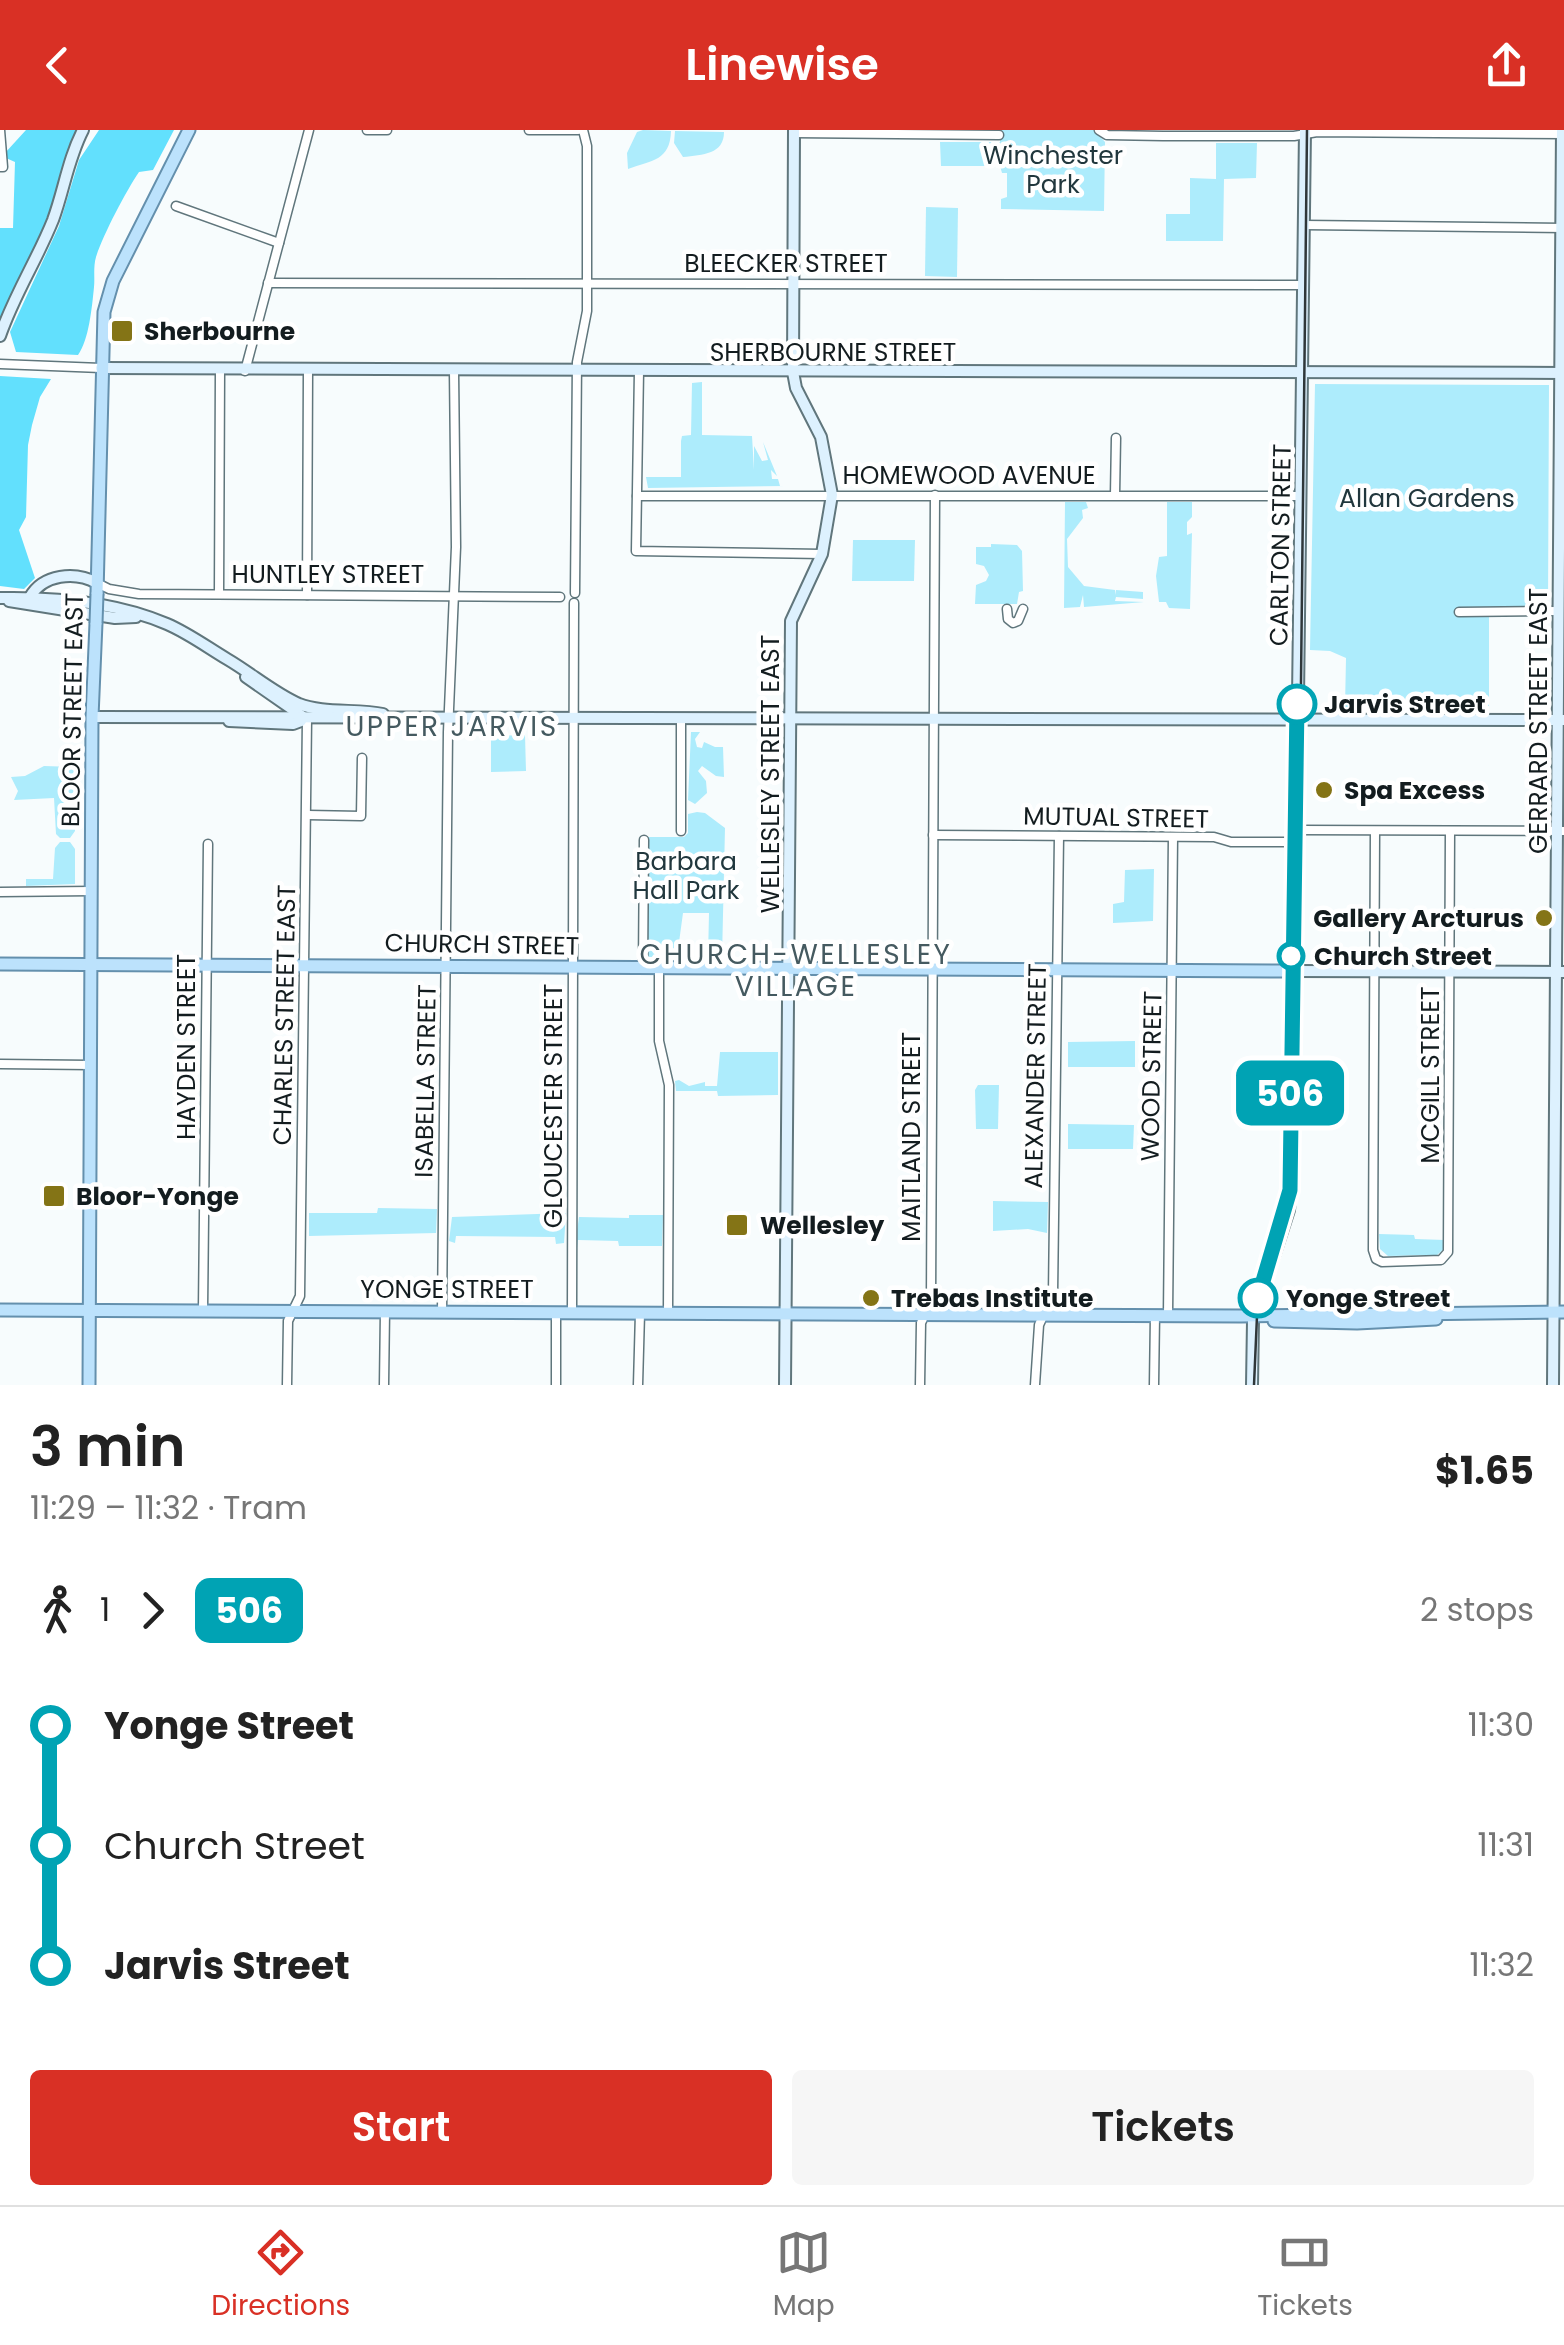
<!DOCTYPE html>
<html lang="en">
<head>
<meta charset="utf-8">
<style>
	body { margin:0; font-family:Poppins,sans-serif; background:#f6f6f6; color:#222; height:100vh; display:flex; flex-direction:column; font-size:38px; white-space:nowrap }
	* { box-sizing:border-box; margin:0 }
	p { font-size:32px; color:#767676 }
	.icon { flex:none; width:55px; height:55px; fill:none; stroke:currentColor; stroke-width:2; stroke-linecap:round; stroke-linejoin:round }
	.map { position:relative; height:1255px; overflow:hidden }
	.sheet { display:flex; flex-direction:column; background:#fff; flex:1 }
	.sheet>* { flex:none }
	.badge { padding:0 20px; border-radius:15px; font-size:35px; line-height:65px }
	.map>.badge { position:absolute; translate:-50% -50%; box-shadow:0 0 0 5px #fff }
	.legs { display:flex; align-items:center; gap:15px; height:110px; padding:0 30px; font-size:32px }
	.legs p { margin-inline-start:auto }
	.summary { display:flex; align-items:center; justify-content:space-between; height:170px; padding:0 30px }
	h1 { font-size:55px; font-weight:600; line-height:75px }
	.primary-button { display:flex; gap:20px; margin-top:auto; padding:20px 30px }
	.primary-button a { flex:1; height:115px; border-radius:10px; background:#d93025; color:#fff; font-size:40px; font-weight:600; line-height:115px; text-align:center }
	.primary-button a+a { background:#f6f6f6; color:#222 }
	ul { padding:0 30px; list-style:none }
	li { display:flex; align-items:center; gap:35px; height:120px; font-size:38px }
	li i { display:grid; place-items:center; width:15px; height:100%; margin:0 12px; background:currentColor }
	li i::after { content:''; width:25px; height:25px; margin:-12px; border:8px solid; border-radius:50%; background:#fff }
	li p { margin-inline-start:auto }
	li:first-child i { background:linear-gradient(#0000 50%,currentColor 0) }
	li:last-child i { background:linear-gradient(currentColor 50%,#0000 0) }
	header { display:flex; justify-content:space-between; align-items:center; height:130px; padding:0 30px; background:#d93025; color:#fff; font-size:45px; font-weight:600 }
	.tabs { display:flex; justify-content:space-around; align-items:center; height:140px; border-top:2px solid #e0e0e0; background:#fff; font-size:28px; color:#767676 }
	.tabs a { display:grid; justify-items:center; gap:5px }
	.tabs .on { color:#d93025 }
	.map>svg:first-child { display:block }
</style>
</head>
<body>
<header><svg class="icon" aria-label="back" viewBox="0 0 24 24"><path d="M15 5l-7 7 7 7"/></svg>Linewise<svg class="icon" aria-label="share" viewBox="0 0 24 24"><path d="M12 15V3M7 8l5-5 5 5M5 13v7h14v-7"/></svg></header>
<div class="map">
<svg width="1564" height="1255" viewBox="0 0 1564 1255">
	<rect width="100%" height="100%" fill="#f7fcfd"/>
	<!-- green -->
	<g fill="#adecfc">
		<path d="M643 0 671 1C670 31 652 30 628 39L627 23 637 2Z"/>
		<polygon points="1000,0 1094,0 1105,12 1104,81 1001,79 1001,69 1007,67 1007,43 1002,43 1000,36 941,36 940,12 1000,12"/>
		<path d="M675 1 724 2C724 24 703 25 683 27L674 13Z"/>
		<polygon points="1216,13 1257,13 1256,48 1224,49 1223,111 1166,111 1166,84 1190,84 1190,48 1216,49"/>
		<polygon points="926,77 958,78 957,147 925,146"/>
		<polygon points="702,252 702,305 752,306 754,340 754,316 762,331 768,330 763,312 777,346 771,340 772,349 778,349 780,356 786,356 648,358 646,347 681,347 681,311 682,306 691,305 692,253"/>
		<polygon points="1315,254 1549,255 1548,477 1460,477 1454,485 1489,486 1489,576 1345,577 1346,528 1330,521 1310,520"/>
		<polygon points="1065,372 1086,372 1088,378 1082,380 1083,388 1067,409 1068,437 1084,456 1115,460 1115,465 1116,460 1143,462 1143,469 1116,467 1115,471 1144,472 1084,477 1083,465 1080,477 1064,478"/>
		<polygon points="1167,372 1192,372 1192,387 1187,392 1187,405 1192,403 1190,479 1169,478 1166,472 1159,472 1156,446 1159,427 1167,426"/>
		<polygon points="853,410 915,410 914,451 852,451"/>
		<polygon points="991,414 1017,415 1022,421 1023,461 1019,462 1017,474 975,474 976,455 986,451 989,445 984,436 976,434 976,417 991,417"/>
		<polygon points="700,602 695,609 697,617 702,618 704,612 715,617 723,617 724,647 716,646 702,636 698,641 706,651 707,663 695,674 688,670 691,602"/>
		<polygon points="525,605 526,641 491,642 491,606"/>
		<polygon points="44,636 76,637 75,701 70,708 60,708 56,704 54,668 14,670 18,661 11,647 25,646"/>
		<polygon points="697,682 705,683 725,698 722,828 708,828 709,783 683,783 677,827 647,827 648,707 684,707 688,703 688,684"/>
		<polygon points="60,712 70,712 75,719 75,754 26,756 26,749 53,749 55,718"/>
		<polygon points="1154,739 1153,791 1113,793 1113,774 1124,772 1125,740"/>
		<polygon points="1135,911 1135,937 1068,937 1068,912"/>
		<polygon points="720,922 778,922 778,965 718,966 717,961 676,961 675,951 679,950 689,956 705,952 705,956 717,956"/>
		<polygon points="978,955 999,955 998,999 976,999 975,960"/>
		<polygon points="1068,994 1134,995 1133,1019 1068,1019"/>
		<polygon points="993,1071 1048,1072 1047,1103 1028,1099 993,1101"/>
		<polygon points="378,1078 437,1079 436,1103 309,1106 309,1083 377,1083"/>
		<polygon points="566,1083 564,1113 556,1114 555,1107 456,1106 455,1113 449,1111 452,1087"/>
		<polygon points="629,1085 663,1085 662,1116 619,1116 618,1111 578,1110 577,1118 575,1115 579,1087 629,1088"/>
		<polygon points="1379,1104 1414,1105 1415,1109 1445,1110 1445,1118 1437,1125 1388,1126 1380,1119"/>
	</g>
	<!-- forest -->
	<g fill="#62e0fd">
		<polygon points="26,0 77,0 54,74 0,191 0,98 13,98 15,32 6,28 5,23"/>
		<path d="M99 0H174L153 40 139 42C126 61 103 105 96 127 93 137 95 148 94 157 92 177 89 210 78 225L16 222 10 202 59 96 79 30Z"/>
		<polygon points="0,246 51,249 40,267 32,295 28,315 26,387 19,400 35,448 24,459 0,456"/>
	</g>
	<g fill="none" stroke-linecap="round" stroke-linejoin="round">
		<!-- street casing -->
		<g stroke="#60767c" stroke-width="11">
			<g id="street">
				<polyline points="367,0 387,0"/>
				<polyline points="529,0 578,0"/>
				<polyline points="1099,0 1107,5 1163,6 1294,6 1317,2 1564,4"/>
				<polyline points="794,3 999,5"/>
				<polyline points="0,37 3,37 0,0"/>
				<polyline points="176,76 279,113"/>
				<polyline points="1304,95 1564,98"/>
				<polyline points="268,153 1304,155"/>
				<polyline points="0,234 101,238"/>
				<polyline points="245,241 309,0"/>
				<polyline points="639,241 636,421 822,424"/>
				<polyline points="1115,365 1116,308"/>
				<polyline points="637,366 1301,366"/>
				<polyline points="97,453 109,459 139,464 560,467"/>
				<polyline points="575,463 577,232 587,181 587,16 583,0"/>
				<polyline points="219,464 220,240"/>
				<polyline points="307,465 308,241"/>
				<polyline points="1007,479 1008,489 1013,493 1018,491 1023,479"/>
				<polyline points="1459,482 1559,481"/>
				<polyline points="681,590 681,701"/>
				<polyline points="308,685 361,686 362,628"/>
				<polyline points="1298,700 1564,701"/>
				<polyline points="1375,701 1373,1120 1376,1129 1382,1132 1441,1130 1448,1122 1450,701"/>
				<polyline points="933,705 1214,707 1231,712 1297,712"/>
				<polyline points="0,762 92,761"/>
				<polyline points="643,838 644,710"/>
				<polyline points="659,838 659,911 669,955 668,1183"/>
				<polyline points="0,934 91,935"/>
				<polyline points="203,1180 208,714"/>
				<polyline points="442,1182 448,602 456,417 454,241"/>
				<polyline points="572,1183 574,473"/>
				<polyline points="1168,1185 1173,707"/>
				<polyline points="287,1255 288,1191 300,1166 307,589"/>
				<polyline points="384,1255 385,1181"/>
				<polyline points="556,1255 556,1182"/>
				<polyline points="638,1255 640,1183"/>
				<polyline points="920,1255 921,1193 931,1171 935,365"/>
				<polyline points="1035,1255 1039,1195 1053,1164 1059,706"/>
				<polyline points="1154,1255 1155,1185"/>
			</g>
		</g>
		<!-- secondary casing -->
		<g stroke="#60767c" stroke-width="14">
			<g id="secondary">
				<path d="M0 206C14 165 37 130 53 90 64 60 68 29 83 0"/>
				<polyline points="101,238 1564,243"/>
				<path d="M30 467C43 444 75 441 97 453"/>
				<path d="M0 468C54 467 117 472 167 494 188 503 207 517 227 529 251 543 274 563 299 574 321 583 358 579 383 584"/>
				<polyline points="9,471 115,488 136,487"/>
				<polyline points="246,547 302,586"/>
				<polyline points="92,587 1564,590"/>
				<polyline points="229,591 293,594 301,591"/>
				<polyline points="1293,841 1564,842"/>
				<polyline points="785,1255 791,491 822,424 832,365 821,307 796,258 793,242 794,0"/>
				<polyline points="1252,1255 1253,1191 1289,1080 1292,1055 1305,0"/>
				<polyline points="1553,1255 1562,0"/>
			</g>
		</g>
		<!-- primary casing -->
		<g stroke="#6490ad" stroke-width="15">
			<g id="primary">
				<polyline points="97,464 104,182 113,151 189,0"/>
				<polyline points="0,834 1293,841"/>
				<polyline points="0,1180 1241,1186 1564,1182"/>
				<polyline points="1274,1191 1357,1193 1436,1189"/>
				<polyline points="89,1255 92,587 96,493"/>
			</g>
		</g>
		<!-- street -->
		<use href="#street" stroke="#fff" stroke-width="8"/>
		<!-- secondary -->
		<use href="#secondary" stroke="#ddf1fe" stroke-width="10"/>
		<!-- primary -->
		<use href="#primary" stroke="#bce2fc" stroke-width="11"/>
		<!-- tram -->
		<polyline stroke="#2f373a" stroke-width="2.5" points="1254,1255 1257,1186 1289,1085 1294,1058 1297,956 1295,806 1299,736 1307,0"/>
		<!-- primary-bridge casing -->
		<g stroke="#6490ad" stroke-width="15" stroke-linecap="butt">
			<polyline id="primary-bridge" points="96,493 97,464"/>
		</g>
		<!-- primary-bridge -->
		<use href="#primary-bridge" stroke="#bce2fc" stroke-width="11"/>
	</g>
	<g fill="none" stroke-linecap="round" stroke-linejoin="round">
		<!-- line-1 casing -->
		<g stroke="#fff" stroke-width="22">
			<polyline id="line-1" points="1258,1168 1290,1060 1297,574"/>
		</g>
		<!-- line-1 -->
		<use href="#line-1" stroke="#00a3b4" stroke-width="15"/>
	</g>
	<!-- markers -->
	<g fill="#847416" stroke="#fff" stroke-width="4">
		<rect x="110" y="189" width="24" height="24" rx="5"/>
		<circle cx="1324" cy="660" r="10"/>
		<circle cx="1544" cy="788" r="10"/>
		<rect x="42" y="1054" width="24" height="24" rx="5"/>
		<rect x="725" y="1083" width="24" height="24" rx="5"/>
		<circle cx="871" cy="1168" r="10"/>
	</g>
	<g fill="#fff" stroke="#00a3b4" stroke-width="5">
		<circle cx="1297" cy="574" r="18"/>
		<circle cx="1291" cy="826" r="12"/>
		<circle cx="1258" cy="1168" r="18"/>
	</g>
	<g text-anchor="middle" stroke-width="9" stroke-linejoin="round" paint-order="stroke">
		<!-- park labels -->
		<g font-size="25" fill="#21373d" stroke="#fff">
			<text x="1053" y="34">Winchester<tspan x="1053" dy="29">Park</tspan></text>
			<text x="1427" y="377">Allan Gardens</text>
			<text x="686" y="740">Barbara<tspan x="686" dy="29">Hall Park</tspan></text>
		</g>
		<!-- street labels -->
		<g font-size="25" fill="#131c1f" stroke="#fff">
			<text x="786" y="142">BLEECKER STREET</text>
			<text x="833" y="231">SHERBOURNE STREET</text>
			<text x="969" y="354">HOMEWOOD AVENUE</text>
			<text transform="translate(1280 415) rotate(-89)" y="9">CARLTON STREET</text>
			<text x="328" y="453">HUNTLEY STREET</text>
			<text transform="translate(72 580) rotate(-89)" y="9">BLOOR STREET EAST</text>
			<text transform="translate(1538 591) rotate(-90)" y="9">GERRARD STREET EAST</text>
			<text transform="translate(770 644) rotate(-90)" y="9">WELLESLEY STREET EAST</text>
			<text transform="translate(1116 687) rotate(1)" y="9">MUTUAL STREET</text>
			<text transform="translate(482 814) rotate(1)" y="9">CHURCH STREET</text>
			<text transform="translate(284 885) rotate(-89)" y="9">CHARLES STREET EAST</text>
			<text transform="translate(186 917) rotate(-90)" y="9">HAYDEN STREET</text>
			<text transform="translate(1430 945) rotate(-90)" y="9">MCGILL STREET</text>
			<text transform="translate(1035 946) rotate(-89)" y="9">ALEXANDER STREET</text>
			<text transform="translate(1151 946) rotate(-89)" y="9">WOOD STREET</text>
			<text transform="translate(425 951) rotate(-89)" y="9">ISABELLA STREET</text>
			<text transform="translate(553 976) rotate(-90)" y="9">GLOUCESTER STREET</text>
			<text transform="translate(911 1007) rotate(-90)" y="9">MAITLAND STREET</text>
			<text x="447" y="1168">YONGE STREET</text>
		</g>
		<!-- poi labels -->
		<g font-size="25" font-weight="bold" fill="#131c1f" stroke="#fff" text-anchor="start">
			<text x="144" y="210">Sherbourne</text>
			<text x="1344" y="669">Spa Excess</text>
			<text x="1524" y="797" text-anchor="end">Gallery Arcturus</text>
			<text x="76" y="1075">Bloor-Yonge</text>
			<text x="760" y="1104">Wellesley</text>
			<text x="891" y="1177">Trebas Institute</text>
		</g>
		<!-- stop labels -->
		<g font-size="25" font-weight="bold" fill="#131c1f" stroke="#fff" text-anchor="start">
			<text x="1324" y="583">Jarvis Street</text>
			<text x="1314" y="835">Church Street</text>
			<text x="1286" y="1177">Yonge Street</text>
		</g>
		<!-- neighbourhood labels -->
		<g font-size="28" letter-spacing="2.5" fill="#455a60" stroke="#fff">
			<text x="452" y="606">UPPER JARVIS</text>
			<text x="796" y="834">CHURCH-WELLESLEY<tspan x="796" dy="32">VILLAGE</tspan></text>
		</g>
	</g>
</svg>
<b class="badge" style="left:1290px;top:963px;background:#00a3b4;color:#fff">506</b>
</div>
<section class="sheet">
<div class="summary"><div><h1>3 min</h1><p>11:29 – 11:32 · Tram</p></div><b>$1.65</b></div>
<div class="legs"><svg class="icon" aria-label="walk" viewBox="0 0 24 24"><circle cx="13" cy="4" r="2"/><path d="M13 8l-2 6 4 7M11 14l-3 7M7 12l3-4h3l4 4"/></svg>1<svg class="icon" aria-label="forward" viewBox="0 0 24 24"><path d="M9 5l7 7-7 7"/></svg><b class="badge" style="background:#00a3b4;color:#fff">506</b><p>2 stops</p></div>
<ul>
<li><i style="color:#00a3b4"></i><b>Yonge Street</b><p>11:30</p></li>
<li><i style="color:#00a3b4"></i><span>Church Street</span><p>11:31</p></li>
<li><i style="color:#00a3b4"></i><b>Jarvis Street</b><p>11:32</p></li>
</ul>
<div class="primary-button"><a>Start</a><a>Tickets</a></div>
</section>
<nav class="tabs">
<a class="on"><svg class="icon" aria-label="directions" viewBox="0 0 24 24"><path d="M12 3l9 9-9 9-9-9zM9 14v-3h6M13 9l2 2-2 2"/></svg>Directions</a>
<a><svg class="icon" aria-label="map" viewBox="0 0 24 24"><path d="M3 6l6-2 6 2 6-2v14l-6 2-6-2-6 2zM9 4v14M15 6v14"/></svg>Map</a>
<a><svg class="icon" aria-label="tickets" viewBox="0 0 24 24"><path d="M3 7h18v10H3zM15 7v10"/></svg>Tickets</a>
</nav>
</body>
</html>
